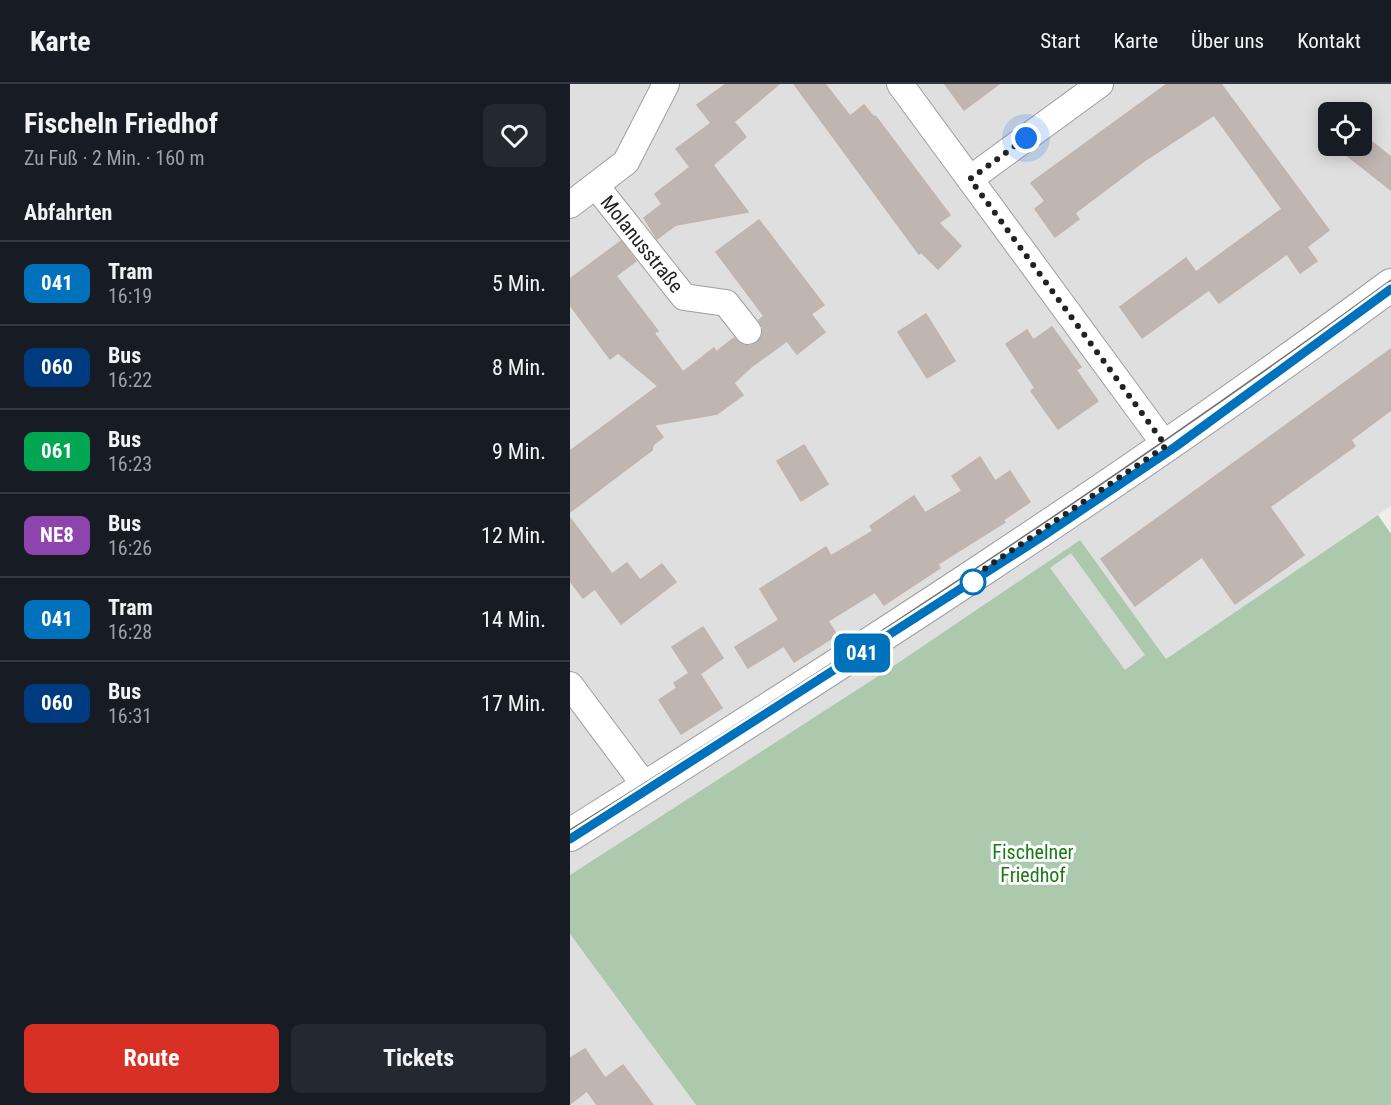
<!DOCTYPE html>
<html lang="de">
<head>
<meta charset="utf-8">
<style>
	body { margin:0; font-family:"Roboto Condensed",sans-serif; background:#242831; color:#f1f3f6; height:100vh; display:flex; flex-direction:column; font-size:22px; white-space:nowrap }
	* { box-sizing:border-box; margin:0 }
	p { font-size:20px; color:#9ea1a6 }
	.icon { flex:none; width:33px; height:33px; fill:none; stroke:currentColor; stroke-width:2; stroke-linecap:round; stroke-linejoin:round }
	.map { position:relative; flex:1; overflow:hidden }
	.panel { display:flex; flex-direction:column; background:#171b24; width:570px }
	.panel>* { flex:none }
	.badge { padding:0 12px; border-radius:9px; font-size:21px; line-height:39px }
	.controls { position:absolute; left:748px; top:18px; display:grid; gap:12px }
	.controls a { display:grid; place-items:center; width:54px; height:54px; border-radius:9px; background:#171b24; box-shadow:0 3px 15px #0003; font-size:30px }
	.you { position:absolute; width:30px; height:30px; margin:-15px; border:4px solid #fff; border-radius:50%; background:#1a73e8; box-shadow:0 0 0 9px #1a73e833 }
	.map>.badge { position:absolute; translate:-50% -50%; box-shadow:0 0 0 3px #fff }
	h2 { padding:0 24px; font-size:22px; line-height:54px }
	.round { display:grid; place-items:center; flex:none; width:63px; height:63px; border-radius:9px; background:#242831 }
	.headline { display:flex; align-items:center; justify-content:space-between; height:102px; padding:0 24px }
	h1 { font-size:28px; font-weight:700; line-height:45px }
	.cta { display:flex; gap:12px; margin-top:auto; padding:12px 24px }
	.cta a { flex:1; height:69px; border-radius:9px; background:#d93025; color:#fff; font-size:24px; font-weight:700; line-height:69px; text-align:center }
	.cta a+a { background:#242831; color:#f1f3f6 }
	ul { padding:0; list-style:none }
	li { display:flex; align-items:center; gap:18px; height:84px; padding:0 24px; border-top:2px solid #363941 }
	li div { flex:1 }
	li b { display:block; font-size:22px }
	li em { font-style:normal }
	li .badge { min-width:66px; font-weight:700; text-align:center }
	header { display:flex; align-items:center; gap:36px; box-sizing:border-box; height:84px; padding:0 30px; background:#171b24; border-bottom:2px solid #363941 }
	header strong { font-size:28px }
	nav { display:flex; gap:33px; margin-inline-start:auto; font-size:21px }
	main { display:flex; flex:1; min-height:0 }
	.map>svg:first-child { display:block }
</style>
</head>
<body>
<header>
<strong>Karte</strong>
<nav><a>Start</a><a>Karte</a><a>Über uns</a><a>Kontakt</a></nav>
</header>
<main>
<section class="panel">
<div class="headline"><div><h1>Fischeln Friedhof</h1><p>Zu Fuß · 2 Min. · 160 m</p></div><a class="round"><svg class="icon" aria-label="heart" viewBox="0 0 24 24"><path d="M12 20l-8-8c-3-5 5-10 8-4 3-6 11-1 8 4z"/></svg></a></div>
<h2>Abfahrten</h2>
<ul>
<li><span class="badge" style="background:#0072bc;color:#fff">041</span><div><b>Tram</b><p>16:19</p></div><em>5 Min.</em></li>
<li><span class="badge" style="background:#003b80;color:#fff">060</span><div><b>Bus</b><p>16:22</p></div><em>8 Min.</em></li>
<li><span class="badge" style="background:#00a651;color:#fff">061</span><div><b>Bus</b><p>16:23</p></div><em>9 Min.</em></li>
<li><span class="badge" style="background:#8e44ad;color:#fff">NE8</span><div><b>Bus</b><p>16:26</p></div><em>12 Min.</em></li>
<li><span class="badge" style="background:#0072bc;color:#fff">041</span><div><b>Tram</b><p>16:28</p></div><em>14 Min.</em></li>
<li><span class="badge" style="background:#003b80;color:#fff">060</span><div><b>Bus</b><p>16:31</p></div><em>17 Min.</em></li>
</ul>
<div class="cta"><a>Route</a><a>Tickets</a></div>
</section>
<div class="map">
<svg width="821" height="1021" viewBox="0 0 821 1021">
	<rect width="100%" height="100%" fill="#f1eeea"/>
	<!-- residential -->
	<g fill="#e0dfdf" fill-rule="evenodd">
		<path d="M0 0H821V422L596 575 510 456 316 587 0 791ZM759 28H792V62H759Z"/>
		<polygon points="0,850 126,1021 0,1021"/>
	</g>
	<!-- cemetery -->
	<polygon fill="#acc8ad" points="808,431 821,450 821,1021 126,1021 0,850 0,791 316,587 510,456 596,575"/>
	<!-- parking -->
	<polygon fill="#dedede" points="501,469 575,571 555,586 480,484"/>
	<!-- building -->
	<g fill="#bfb6b2" stroke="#c2b3ad" stroke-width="1.5">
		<polygon points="156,0 209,0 164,38 176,53 143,81 178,128 106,141 87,155 74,134 92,120 85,110 120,83 106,65 141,39 127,21"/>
		<polygon points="224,0 255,0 280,32 294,21 303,32 306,33 380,131 369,139 391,162 368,185 351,168 349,170"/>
		<polygon points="375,0 429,0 394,26"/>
		<polygon points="597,0 651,0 759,146 737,163 747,177 730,189 717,170 649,219 639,206 572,254 550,223 616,174 626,188 712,125 644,31 577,75 505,129 509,135 485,153 465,125 475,117 461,99"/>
		<polygon points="792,50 821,73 821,106 765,62 792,62"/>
		<polygon points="189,136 254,221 241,230 255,248 227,270 217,257 181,283 164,299 173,311 147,330 84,341 93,353 83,361 82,366 0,428 0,367 88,302 48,269 40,275 0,221 0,195 51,157 66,177 46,192 88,247 84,249 113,288 144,264 146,268 164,254 172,261 180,262 192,253 193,244 189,236 194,232 146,168"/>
		<polygon points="356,230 385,277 357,294 328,248"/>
		<polygon points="482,243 511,283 506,286 528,317 488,345 461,307 465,304 436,260 457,246 463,256"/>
		<polygon points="821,265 821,326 781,356 785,362 700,423 734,471 665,520 632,473 565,522 531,475"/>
		<polygon points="234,361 258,400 231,417 207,377"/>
		<polygon points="410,373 425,397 440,387 460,418 433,436 435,438 368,480 370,484 314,521 305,508 258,537 267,551 224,578 214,562 178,584 165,563 209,536 190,505 256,463 261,472 303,447 300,442 344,412 355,429 392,407 382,392"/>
		<polygon points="0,434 42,490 57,479 70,496 92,480 106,498 51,540 25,505 13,514 0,497"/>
		<polygon points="133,543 153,574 130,590 152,624 111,650 89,616 107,604 104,599 119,589 102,563"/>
		<polygon points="15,965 35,994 53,981 83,1021 27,1021 17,1007 0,1020 0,974"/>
	</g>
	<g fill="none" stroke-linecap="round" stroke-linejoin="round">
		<!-- minor casing -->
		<g stroke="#9f9f9f" stroke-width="28">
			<g id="minor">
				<polyline points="330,0 596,362"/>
				<polyline points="400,95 530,0"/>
				<polyline points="26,102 114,213 156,219 178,247"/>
				<polyline points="0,121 56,78 96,0"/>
				<polyline points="0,601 76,703"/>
			</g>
		</g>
		<!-- tertiary casing -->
		<g stroke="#9f9f9f" stroke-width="34">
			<path id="tertiary" d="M0 751C279 575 556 397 821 201"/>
		</g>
		<!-- minor -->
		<use href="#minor" stroke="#fff" stroke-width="26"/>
		<!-- tertiary -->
		<use href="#tertiary" stroke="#fff" stroke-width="32"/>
		<!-- tram -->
		<g stroke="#707070" stroke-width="1.5">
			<polyline points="425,484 605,363 733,270"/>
			<path d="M0 746C280 571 555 390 821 196"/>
		</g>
	</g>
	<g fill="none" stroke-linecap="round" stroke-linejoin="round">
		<!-- line casing -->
		<g stroke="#fff" stroke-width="14">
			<polyline id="line" points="0,755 473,452 605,363 821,205"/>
		</g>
		<!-- line -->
		<use href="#line" stroke="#0072bc" stroke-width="9"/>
		<!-- walk -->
		<polyline stroke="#222" stroke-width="6" stroke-dasharray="0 10.8" points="403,498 401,494 596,362 400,95 456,54"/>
	</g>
	<!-- markers -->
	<circle fill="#fff" stroke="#0072bc" stroke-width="3" cx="403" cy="498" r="12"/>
	<g text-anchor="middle" stroke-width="6" stroke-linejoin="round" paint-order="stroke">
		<!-- street labels -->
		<g font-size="20" fill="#222" stroke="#fff">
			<text transform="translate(72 160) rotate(51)" y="7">Molanusstraße</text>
		</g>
		<!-- park labels -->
		<g font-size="20" fill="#1a7a16" stroke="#fff">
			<text x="463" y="775">Fischelner<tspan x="463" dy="23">Friedhof</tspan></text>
		</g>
	</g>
</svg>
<div class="controls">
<a><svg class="icon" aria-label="locate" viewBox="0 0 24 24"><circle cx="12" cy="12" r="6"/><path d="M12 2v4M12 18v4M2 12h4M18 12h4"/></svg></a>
</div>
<div class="you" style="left:456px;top:54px"></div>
<b class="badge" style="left:292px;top:569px;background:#0072bc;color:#fff">041</b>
</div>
</main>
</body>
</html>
